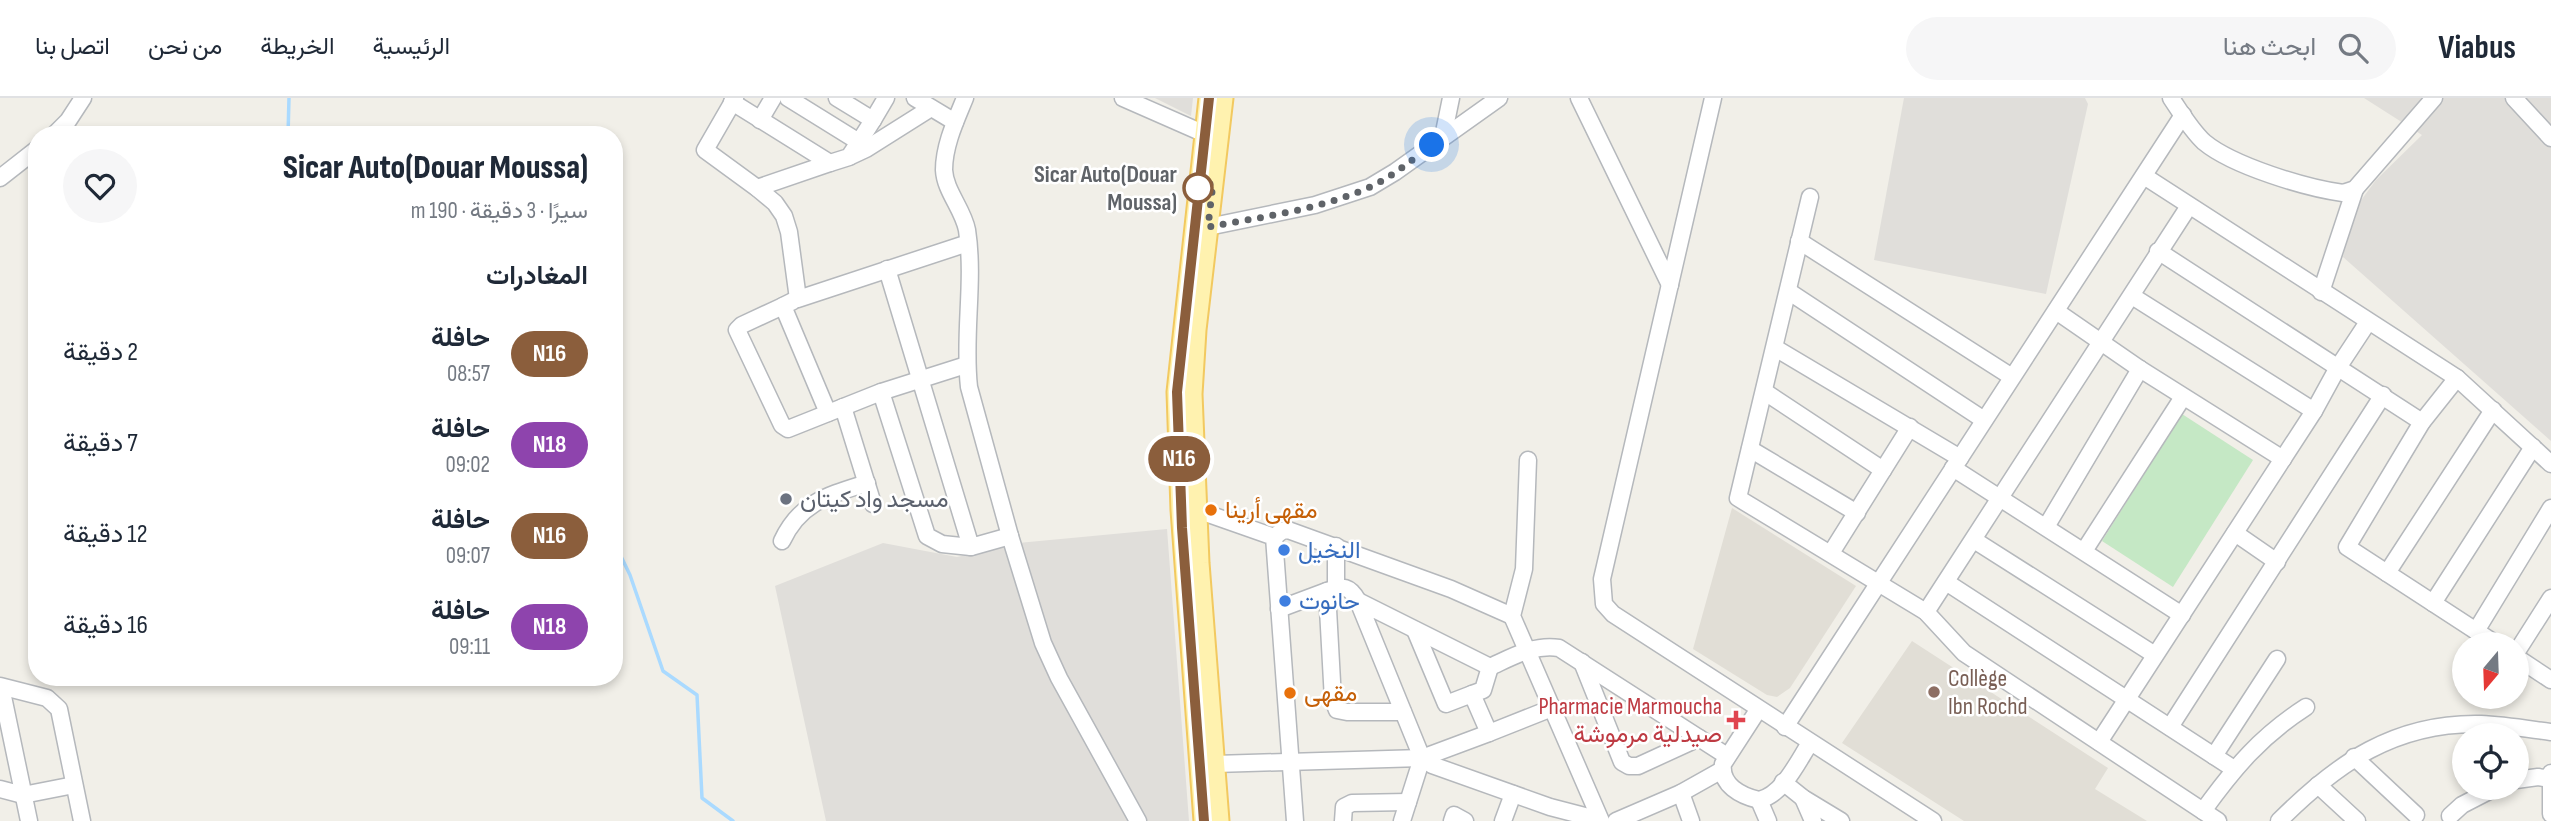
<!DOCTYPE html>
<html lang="ar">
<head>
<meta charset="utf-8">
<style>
	body { margin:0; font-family:"Sofia Sans Condensed",Vazirmatn,sans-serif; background:#f6f6f7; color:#1f2937; direction:rtl; height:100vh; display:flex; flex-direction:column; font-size:26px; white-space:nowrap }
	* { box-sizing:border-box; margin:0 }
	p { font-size:23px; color:#747a83 }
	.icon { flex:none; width:38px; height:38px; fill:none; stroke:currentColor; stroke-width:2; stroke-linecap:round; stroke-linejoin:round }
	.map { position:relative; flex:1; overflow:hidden; direction:ltr }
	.sheet { position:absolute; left:28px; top:28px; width:595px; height:560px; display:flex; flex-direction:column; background:#fff; border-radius:28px; box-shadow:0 4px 10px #0003; direction:rtl }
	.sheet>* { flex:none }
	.badge { padding:0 14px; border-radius:23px; font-size:24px; line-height:46px }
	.needle { width:46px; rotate:199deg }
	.buttons { position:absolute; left:2452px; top:534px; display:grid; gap:14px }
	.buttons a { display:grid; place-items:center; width:77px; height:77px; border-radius:50%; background:#fff; box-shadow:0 4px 10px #0003; font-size:35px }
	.you { position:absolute; width:35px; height:35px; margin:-18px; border:5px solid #fff; border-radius:50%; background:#1a73e8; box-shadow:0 0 0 10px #1a73e833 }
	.map>.badge { position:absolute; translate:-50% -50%; box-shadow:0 0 0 4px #fff }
	h2 { padding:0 35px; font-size:26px; line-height:63px }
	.round { display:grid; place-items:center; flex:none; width:74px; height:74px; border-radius:37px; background:#f6f6f7 }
	.head { display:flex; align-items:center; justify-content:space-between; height:119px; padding:0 35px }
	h1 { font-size:33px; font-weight:800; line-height:52px }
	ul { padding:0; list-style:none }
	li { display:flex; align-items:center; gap:21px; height:91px; padding:0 35px }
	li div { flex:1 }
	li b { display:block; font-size:26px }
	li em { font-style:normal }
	li .badge { min-width:77px; font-weight:700; text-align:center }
	header { display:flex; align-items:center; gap:42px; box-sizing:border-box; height:98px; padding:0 35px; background:#fff; border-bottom:2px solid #e0e1e3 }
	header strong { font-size:33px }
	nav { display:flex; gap:38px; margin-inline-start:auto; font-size:24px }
	.search { width:490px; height:63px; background:#f6f6f7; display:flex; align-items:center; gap:18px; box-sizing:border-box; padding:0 24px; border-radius:38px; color:#747a83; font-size:26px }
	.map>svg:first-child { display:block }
</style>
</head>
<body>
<header>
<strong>Viabus</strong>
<div class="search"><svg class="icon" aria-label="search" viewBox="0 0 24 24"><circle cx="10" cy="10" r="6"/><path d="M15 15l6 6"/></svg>ابحث هنا</div>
<nav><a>الرئيسية</a><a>الخريطة</a><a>من نحن</a><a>اتصل بنا</a></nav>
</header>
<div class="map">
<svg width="2551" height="723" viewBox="0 0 2551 723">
	<rect width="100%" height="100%" fill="#f1efe8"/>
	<!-- industrial -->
	<g fill="#e0deda">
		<polygon points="1155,0 1193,0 1191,18"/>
		<polygon points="1904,0 2085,0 2088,6 2046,196 1874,162"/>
		<polygon points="2364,0 2551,0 2551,343 2343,159 2350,122 2362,101 2376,82 2422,37"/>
		<polygon points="1167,431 1189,723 826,723 775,488 883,445 957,459 1018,445"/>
	</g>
	<!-- education -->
	<g fill="#e1ded6">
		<polygon points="1732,410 1856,488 1790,590 1777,599 1767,597 1693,551"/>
		<polygon points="1912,543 2108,670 2095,691 2147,723 1964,723 1842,645"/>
	</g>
	<!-- green -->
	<polygon fill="#c5e8c5" points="2182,316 2253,362 2173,489 2102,443"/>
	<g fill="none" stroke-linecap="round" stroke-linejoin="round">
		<!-- stream -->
		<g stroke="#aadaff" stroke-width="3.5">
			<polyline points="288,37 289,0"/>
			<polyline points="614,444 630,477 663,573 697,597 702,700 733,723"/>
		</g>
		<!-- minor casing -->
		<g stroke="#b5b8bc" stroke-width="19">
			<g id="minor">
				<polyline points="735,0 705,52 757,90 775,105 784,118 789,134 798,201 968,145"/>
				<polyline points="788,0 859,44 873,22"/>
				<polyline points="837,0 873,22 886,0"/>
				<polyline points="915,0 955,24"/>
				<path d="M965 0C956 22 944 47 944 72 945 93 963 111 967 132 975 184 963 237 969 289L1010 438 1043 545 1059 580 1138 723"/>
				<polyline points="1123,0 1205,36"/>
				<polyline points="1579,0 1670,187"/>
				<polyline points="1713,0 1602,481 1604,506 1613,516 1933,723"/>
				<path d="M2171 0C2181 15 2191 32 2204 44 2233 68 2306 90 2343 95L2355 91 2434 0"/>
				<polyline points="2514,0 2551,40"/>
				<polyline points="732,4 830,65 849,59 859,44"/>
				<polyline points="760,22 773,0"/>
				<polyline points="54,37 68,23 83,0"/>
				<polyline points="1443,39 1451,0"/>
				<polyline points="851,58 866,51 931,10"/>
				<polyline points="2144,78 2457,280 2551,366"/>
				<polyline points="0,80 37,51"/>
				<polyline points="757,90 830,65"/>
				<polyline points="1810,99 1738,400 1926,514 1964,555 2218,723"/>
				<polyline points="1208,129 1315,107 1370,89 1395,74 1499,0"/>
				<polyline points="1799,143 2012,279"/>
				<polyline points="2158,153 2422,324"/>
				<polyline points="887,171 971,449 1010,438"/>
				<polyline points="1788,193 1984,322"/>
				<polyline points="2321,194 2355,91"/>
				<polyline points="2132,198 2314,313"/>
				<polyline points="793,203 783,208 828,315"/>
				<polyline points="783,208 742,227 737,232 782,327 788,331 881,294 966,267"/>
				<polyline points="2056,213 2140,271 2283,361"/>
				<polyline points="1775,250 1960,360"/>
				<polyline points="2457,280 2422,324 2347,449 2496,546"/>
				<polyline points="881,294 927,438 942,446 971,449"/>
				<polyline points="1765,294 1883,372"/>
				<polyline points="843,309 873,406"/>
				<polyline points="1750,351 1857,415"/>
				<polyline points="1528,362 1524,471 1512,518 1601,723"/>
				<polyline points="1953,370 2182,517"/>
				<polyline points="1197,412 1274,439 1295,723"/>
				<polyline points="2046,429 2140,271"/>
				<polyline points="2235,435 2277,464"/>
				<polyline points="1274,439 1282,433 1288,432 1451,491 1512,518"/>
				<polyline points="1974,442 2155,557"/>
				<path d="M782 443C800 404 829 397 867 385"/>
				<polyline points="1336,448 1336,490"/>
				<polyline points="2084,453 2183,299"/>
				<polyline points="1831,455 1910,329"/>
				<polyline points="2387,475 2493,312"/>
				<polyline points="1946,484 2234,671"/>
				<path d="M1358 503C1350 488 1343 487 1327 493L1333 602 1337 612 1347 614H1403"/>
				<polyline points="2433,505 2533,349"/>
				<polyline points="1279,511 1327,493"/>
				<polyline points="1926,514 2189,108"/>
				<polyline points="1415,532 1446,606 1472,596 1489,635 1552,610"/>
				<polyline points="2476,533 2551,410"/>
				<polyline points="2516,555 2551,500"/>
				<polyline points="2516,559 2551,582"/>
				<polyline points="1582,564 1622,664 1629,668 1638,668 1699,640"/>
				<polyline points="0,588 47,600 59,611 82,723"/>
				<polyline points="1,589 29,723"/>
				<polyline points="1472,596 1483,592 1490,569"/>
				<path d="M1758 612 1723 666C1720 687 1741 698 1759 702 1783 697 1798 663 1810 645"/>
				<polyline points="1785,629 2183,17"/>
				<polyline points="2170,629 2383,297"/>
				<polyline points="2099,644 2314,313 2337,271 2368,224"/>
				<polyline points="2214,658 2277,561"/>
				<polyline points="2354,659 2416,717"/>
				<polyline points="1215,666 1422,660 1489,635"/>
				<polyline points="2551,681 2551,716"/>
				<polyline points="2516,682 2538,679 2551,681 2551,675"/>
				<polyline points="1783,684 1803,700 1841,723"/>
				<polyline points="2318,687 2357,723"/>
				<polyline points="0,691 23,697 74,687"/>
				<polyline points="1681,695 1691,723"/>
				<polyline points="1803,700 1813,723"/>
				<polyline points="1759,702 1768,723"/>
				<path d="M2203 713C2234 670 2261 638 2306 609"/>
				<polyline points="2450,718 2462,707 2495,690"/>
				<path d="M1600 722 1550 709 1432 667 1422 660 1358 503 1490 569C1512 559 1534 546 1559 550L1727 658"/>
				<polyline points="1343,723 1344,709 1352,705 1408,704"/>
				<polyline points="1402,723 1422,660"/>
				<polyline points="1452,723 1454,717 1465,723"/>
				<polyline points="1503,723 1513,696"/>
				<polyline points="1616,723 1681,695 1722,672"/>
				<path d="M2279 723C2337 665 2395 624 2481 626 2504 627 2528 631 2551 634"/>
			</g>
		</g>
		<!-- major casing -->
		<g stroke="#f2c960" stroke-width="23">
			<g id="major">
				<polyline points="1204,723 1181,412 1177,294 1209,0"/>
				<polyline points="1219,723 1199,465 1192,296 1196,232 1223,0"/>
			</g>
		</g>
		<!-- minor -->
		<use href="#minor" stroke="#fff" stroke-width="16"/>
		<!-- major -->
		<use href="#major" stroke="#fff2af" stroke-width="19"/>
	</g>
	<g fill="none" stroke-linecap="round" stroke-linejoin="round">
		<!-- line casing -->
		<g stroke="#fff" stroke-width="16">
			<polyline id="line" points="1204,723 1182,430 1177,294 1209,0"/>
		</g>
		<!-- line -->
		<use href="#line" stroke="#8b5e3c" stroke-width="10"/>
		<!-- walk -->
		<path stroke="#5f6368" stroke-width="7" stroke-dasharray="0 12.6" d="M1198 90 1213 85 1208 129C1261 119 1319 112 1370 89 1392 79 1412 62 1432 47"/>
	</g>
	<!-- markers -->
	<circle fill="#fff" stroke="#8b5e3c" stroke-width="3.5" cx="1198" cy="90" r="14"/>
	<circle fill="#6b7280" stroke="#fff" stroke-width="2.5" cx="786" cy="401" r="7"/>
	<g fill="#e8710a" stroke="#fff" stroke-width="2.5">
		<circle cx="1211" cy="412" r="7"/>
		<circle cx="1290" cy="595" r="7"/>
	</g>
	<g fill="#3f7fe0" stroke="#fff" stroke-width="2.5">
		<circle cx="1284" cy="452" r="7"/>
		<circle cx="1285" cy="503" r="7"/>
	</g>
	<circle fill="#8d6e63" stroke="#fff" stroke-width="2.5" cx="1934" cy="594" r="7"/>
	<path fill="#e0444e" stroke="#fff" stroke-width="2.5" d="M1732.5 611.5h7v7h7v7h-7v7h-7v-7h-7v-7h7z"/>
	<g text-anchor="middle" stroke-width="5" stroke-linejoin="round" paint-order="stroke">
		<!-- stop labels -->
		<g font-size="24" font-weight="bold" fill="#5f6368" stroke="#fff" text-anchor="end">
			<text x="1177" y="84">Sicar Auto(Douar<tspan x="1177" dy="28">Moussa)</tspan></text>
		</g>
		<!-- worship labels -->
		<g font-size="24" fill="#5b616d" stroke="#fff" text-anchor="start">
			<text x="800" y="409">مسجد واد كيتان</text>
		</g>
		<!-- food labels -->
		<g font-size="24" fill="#c56008" stroke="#fff" text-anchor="start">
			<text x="1225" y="420">مقهى أرينا</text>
			<text x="1304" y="603">مقهى</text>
		</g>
		<!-- shop labels -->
		<g font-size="24" fill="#366cbe" stroke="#fff" text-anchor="start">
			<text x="1298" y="460">النخيل</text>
			<text x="1299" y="511">حانوت</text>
		</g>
		<!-- education labels -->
		<g font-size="24" fill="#785e54" stroke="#fff" text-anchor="start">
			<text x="1948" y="588">Collège<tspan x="1948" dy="28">Ibn Rochd</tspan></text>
		</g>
		<!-- health labels -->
		<g font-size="24" fill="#be3a42" stroke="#fff" text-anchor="end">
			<text x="1722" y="616">Pharmacie Marmoucha<tspan x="1722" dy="28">صيدلية مرموشة</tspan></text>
		</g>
	</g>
</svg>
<div class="buttons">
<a><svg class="needle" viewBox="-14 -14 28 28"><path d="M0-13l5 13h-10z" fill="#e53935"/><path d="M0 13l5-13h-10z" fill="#747a83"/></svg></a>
<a><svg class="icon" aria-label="locate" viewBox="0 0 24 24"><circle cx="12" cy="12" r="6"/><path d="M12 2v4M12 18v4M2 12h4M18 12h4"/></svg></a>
</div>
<div class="you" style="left:1432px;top:47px"></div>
<b class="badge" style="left:1179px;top:361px;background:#8b5e3c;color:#fff">N16</b>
<section class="sheet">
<div class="head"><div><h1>Sicar Auto(Douar Moussa)</h1><p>سيرًا · 3 دقيقة · 190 m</p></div><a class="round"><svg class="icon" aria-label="heart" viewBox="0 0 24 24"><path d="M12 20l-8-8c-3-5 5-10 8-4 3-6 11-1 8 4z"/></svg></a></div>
<h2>المغادرات</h2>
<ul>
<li><span class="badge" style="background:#8b5e3c;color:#fff">N16</span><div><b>حافلة</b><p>08:57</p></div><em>2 دقيقة</em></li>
<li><span class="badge" style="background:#8e44ad;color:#fff">N18</span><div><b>حافلة</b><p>09:02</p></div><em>7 دقيقة</em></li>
<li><span class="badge" style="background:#8b5e3c;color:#fff">N16</span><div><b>حافلة</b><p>09:07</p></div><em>12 دقيقة</em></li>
<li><span class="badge" style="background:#8e44ad;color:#fff">N18</span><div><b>حافلة</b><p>09:11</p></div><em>16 دقيقة</em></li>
</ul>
</section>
</div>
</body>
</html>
